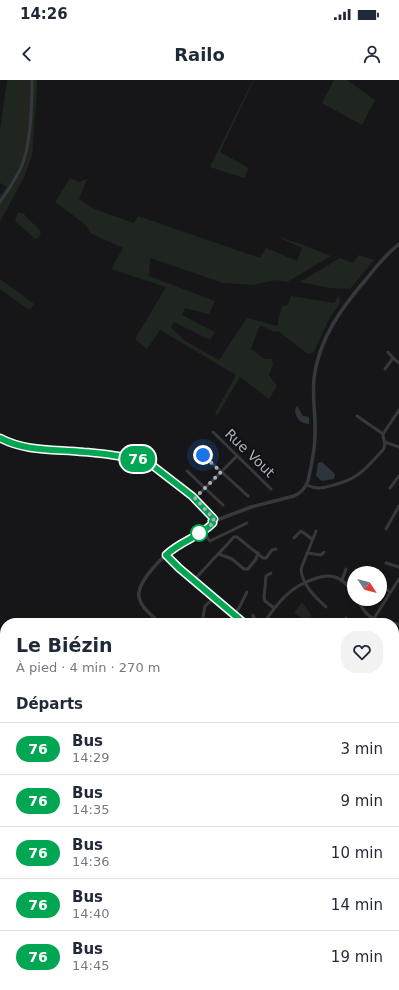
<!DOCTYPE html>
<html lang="fr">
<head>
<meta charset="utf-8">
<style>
	body { margin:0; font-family:"DejaVu Sans",sans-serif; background:#f2f2f3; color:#1f2937; height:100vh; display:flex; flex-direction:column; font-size:15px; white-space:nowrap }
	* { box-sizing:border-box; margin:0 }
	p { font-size:13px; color:#747a83 }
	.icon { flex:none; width:22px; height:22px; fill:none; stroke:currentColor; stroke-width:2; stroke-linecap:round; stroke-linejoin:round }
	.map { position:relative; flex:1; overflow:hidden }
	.sheet { position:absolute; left:0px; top:538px; width:399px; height:372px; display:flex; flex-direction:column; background:#fff; border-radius:16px 16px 0 0; box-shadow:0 2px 6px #0003 }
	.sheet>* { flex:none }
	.badge { padding:0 8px; border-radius:13px; font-size:14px; line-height:26px }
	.needle { width:26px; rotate:126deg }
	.buttons { position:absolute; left:347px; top:486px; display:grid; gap:8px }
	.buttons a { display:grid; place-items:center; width:40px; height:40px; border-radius:50%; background:#fff; box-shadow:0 2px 6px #0003; font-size:20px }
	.you { position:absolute; width:20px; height:20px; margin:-10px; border:3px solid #fff; border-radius:50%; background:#1a73e8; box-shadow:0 0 0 6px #1a73e833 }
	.map>.badge { position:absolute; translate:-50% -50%; box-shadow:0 0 0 2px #fff }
	h2 { padding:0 16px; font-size:15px; line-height:36px }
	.round { display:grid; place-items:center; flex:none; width:42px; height:42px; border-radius:16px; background:#f2f2f3 }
	.headline { display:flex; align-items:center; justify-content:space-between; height:68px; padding:0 16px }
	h1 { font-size:19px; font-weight:800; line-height:30px }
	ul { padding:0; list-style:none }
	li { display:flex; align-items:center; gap:12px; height:52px; padding:0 16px; border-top:1px solid #e0e1e3 }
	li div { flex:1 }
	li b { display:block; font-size:15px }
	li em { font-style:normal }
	li .badge { min-width:44px; font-weight:700; text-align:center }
	.status { display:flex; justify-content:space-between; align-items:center; height:28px; padding:0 20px; background:#fff; direction:ltr }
	.status svg { height:11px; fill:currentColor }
	header { display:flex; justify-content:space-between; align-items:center; height:52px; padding:0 16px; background:#fff; font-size:18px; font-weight:800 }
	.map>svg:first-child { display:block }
</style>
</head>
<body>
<div class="status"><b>14:26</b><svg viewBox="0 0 49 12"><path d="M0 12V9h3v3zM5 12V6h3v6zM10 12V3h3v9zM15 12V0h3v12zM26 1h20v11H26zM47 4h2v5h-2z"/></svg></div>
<header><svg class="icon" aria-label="back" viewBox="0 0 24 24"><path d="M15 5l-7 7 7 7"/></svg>Railo<svg class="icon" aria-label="person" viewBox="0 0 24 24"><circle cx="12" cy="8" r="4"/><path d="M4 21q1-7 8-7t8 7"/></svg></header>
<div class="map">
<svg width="399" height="910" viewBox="0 0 399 910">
	<rect width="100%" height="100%" fill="#161618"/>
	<!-- green -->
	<g fill="#1e261f">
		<polygon points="7,0 37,0 37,9 32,75 25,95 0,142 0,115 7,107 0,103 0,51"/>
		<polygon points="253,0 254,0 220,72 249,88 244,98 210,87"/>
		<polygon points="334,0 347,0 375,20 362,45 322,23"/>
		<polygon points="70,98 79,102 87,99 79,119 94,129 134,143 138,136 260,178 266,168 297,181 302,168 276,156 303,165 331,176 287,202 275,200 254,205 223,203 150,178 149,196 215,221 209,234 185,228 182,235 215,252 210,260 174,242 171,247 184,260 219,280 247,238 277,246 282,226 288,225 291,216 334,223 339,215 340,223 329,239 314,272 308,274 278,251 274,252 260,245 251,269 265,279 272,279 273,284 269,295 277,306 269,319 240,297 217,336 215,333 236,295 160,250 147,269 135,259 166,207 111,189 123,168 90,153 86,145 55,122"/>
		<path d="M18 132 24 134C29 141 36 144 41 152L39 157 35 159 15 141Z"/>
		<polygon points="359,175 374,180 350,209 330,208 300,202 340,178 353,183"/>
		<polygon points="0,199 34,224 29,230 0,209"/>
		<polygon points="302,522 312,536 308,542 294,533"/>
		<polygon points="394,715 399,717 399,847 394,857"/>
		<polygon points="394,871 399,873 399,910 116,910 108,905 394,905"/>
	</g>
	<!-- water -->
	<g fill="#2c353c">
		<path d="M297 326 303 336 309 337V344C300 343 296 339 295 330Z"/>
		<polygon points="322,382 335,394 334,399 322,401 316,396 318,383"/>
		<polygon points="0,794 5,797 5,829 0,822"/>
	</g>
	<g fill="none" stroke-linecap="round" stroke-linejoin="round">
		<!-- minor -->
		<g stroke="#37383d" stroke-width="3">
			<path d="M0 122C8 110 17 98 22 85 31 63 32 25 32 0"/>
			<polyline points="388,272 393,278 399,283"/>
			<polyline points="385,289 393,278"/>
			<polyline points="357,336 383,354"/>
			<polyline points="213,352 271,409"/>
			<polyline points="385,362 399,367"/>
			<polyline points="203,375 248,416"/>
			<polyline points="187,391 223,425"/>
			<path d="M307 405C317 410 323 408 334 405 360 398 365 389 383 370 387 364 383 361 383 354L399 330"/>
			<polyline points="390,408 399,396"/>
			<polyline points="195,418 237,376"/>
			<polyline points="386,449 399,426"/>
			<polyline points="203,451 209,460 210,461 247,443"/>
			<path d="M316 451 301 489C302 505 315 517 326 527"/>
			<polyline points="294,458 301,451 312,459"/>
			<polyline points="307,473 321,475 324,472"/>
			<polyline points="219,474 232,479 244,489 248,489 256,479 258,473"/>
			<polyline points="386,483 399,487"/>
			<polyline points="271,493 266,496 264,518 265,521 274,528"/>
			<polyline points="194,500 234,457 237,457 263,478 266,478 272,470 276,469"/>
			<polyline points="342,500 346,489"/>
			<polyline points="380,505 390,512"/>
			<path d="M357 519C366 536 371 540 390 543"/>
			<polyline points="234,534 239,528 247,512"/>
			<polyline points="253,535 253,537 261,543"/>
			<polyline points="202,543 205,526 214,518"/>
			<path d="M264 543C277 523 291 506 314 499 321 496 328 495 335 497 344 500 349 507 354 513"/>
			<polyline points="345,543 343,542 346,538"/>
			<polyline points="371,543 399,499"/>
			<polyline points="394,544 399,544"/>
			<polyline points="398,598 399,597"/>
			<polyline points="394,646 399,652"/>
			<polyline points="394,691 399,693"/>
			<polyline points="394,710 399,712"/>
			<polyline points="0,766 5,768"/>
			<polyline points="104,905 111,910"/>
		</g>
		<!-- tertiary -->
		<g stroke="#37383d" stroke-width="3.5">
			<path d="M0 358C26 372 56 369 84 372 104 373 123 377 142 379L148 382 192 416 213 439H216V443H213L209 447C199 454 187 459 177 466 165 474 136 502 139 517 141 528 153 536 160 543"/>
			<path d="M217 440 251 427 294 416C301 413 305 409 308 401 311 386 315 371 315 356 316 337 312 317 314 298 319 258 342 227 368 197 377 185 387 174 399 164"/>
			<polyline points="166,475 179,488 244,543"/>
			<polyline points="394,582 399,578"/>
			<polyline points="37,910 40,905"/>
		</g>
		<!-- trunk -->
		<g stroke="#5b5e65" stroke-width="4.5">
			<polyline points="0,780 5,782"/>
			<polyline points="0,784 5,787"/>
			<polyline points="0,837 5,842"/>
			<polyline points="0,847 5,851"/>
			<polyline points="0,853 5,856"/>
			<polyline points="77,905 84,910"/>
			<polyline points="85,905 92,910"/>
		</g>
	</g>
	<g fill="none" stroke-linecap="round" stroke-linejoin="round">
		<!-- line casing -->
		<g stroke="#fff" stroke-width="9">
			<path id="line" d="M0 358C26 372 56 369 84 372 104 373 123 377 142 380L148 382 192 416 214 439 212 441 213 443C200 457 180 461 166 475L179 488 244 543"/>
		</g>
		<!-- line -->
		<use href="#line" stroke="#00a651" stroke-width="6"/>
		<!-- walk -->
		<polyline stroke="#a8adb8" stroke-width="4" stroke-dasharray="0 7.2" points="199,453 209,447 213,443 212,441 214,439 195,418 221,392 203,375"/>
	</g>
	<!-- markers -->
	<circle fill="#fff" stroke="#00a651" stroke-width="2" cx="199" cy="453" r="8"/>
	<g text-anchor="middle" stroke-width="4" stroke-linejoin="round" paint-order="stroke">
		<!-- street labels -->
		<g font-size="14" fill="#a8adb8" stroke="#111113">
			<text transform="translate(250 373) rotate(44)" y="5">Rue Vout</text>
		</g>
	</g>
</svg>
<div class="buttons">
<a><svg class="needle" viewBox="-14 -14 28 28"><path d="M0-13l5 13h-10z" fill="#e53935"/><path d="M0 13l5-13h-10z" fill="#747a83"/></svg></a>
</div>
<div class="you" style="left:203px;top:375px"></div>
<b class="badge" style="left:138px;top:379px;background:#00a651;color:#fff">76</b>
<section class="sheet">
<div class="headline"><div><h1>Le Biézin</h1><p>À pied · 4 min · 270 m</p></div><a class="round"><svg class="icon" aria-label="heart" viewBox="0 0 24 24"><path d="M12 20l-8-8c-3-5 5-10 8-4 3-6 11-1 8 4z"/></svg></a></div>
<h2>Départs</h2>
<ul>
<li><span class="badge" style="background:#00a651;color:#fff">76</span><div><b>Bus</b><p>14:29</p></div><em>3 min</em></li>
<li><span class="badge" style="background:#00a651;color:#fff">76</span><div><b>Bus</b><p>14:35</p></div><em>9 min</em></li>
<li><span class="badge" style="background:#00a651;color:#fff">76</span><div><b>Bus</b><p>14:36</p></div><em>10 min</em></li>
<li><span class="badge" style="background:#00a651;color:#fff">76</span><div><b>Bus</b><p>14:40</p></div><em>14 min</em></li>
<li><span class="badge" style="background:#00a651;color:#fff">76</span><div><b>Bus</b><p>14:45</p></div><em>19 min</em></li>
</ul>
</section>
</div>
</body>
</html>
